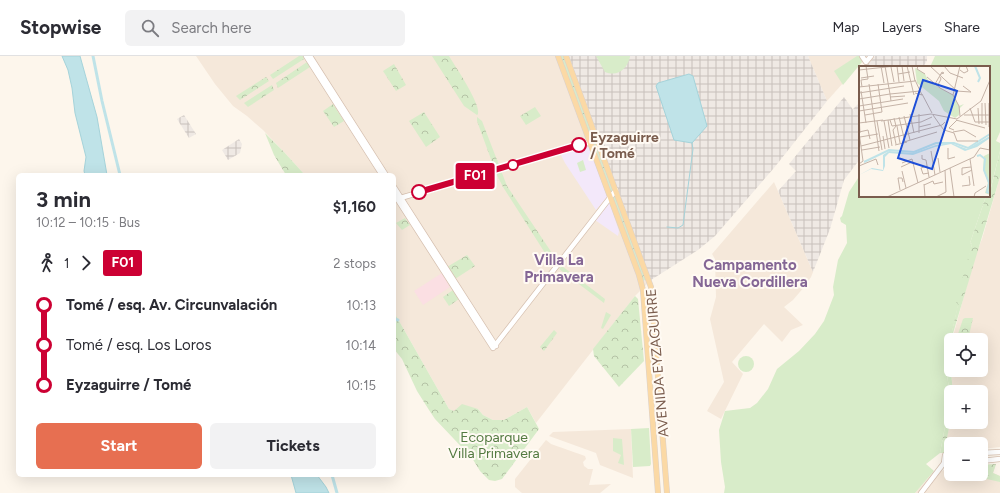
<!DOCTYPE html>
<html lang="en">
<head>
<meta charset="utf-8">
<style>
	body { margin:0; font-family:Figtree,sans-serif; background:#f2f2f3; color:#2b2b33; height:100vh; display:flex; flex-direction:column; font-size:15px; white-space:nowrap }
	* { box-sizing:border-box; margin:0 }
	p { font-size:13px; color:#7c7c81 }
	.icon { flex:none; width:22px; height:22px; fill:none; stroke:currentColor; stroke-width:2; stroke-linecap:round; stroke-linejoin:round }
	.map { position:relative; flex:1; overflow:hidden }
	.panel { position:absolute; left:16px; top:117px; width:380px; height:304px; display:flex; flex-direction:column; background:#fff; border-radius:6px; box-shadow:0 4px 16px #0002 }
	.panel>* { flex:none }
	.badge { padding:0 8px; border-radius:3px; font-size:14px; line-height:26px }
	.buttons { position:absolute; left:944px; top:277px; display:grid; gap:8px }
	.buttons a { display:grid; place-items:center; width:44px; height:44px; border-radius:6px; background:#fff; box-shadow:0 4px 16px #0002; font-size:20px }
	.map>.badge { position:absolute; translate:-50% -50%; box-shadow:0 0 0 2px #fff }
	.legs { display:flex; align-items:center; gap:6px; height:44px; padding:0 20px; font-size:13px }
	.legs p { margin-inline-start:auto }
	.summary { display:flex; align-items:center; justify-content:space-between; height:68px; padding:0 20px }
	h1 { font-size:22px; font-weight:700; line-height:30px }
	.button { display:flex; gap:8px; margin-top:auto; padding:8px 20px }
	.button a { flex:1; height:46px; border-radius:6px; background:#e76f51; color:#fff; font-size:16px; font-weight:700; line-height:46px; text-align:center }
	.button a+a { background:#f2f2f3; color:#2b2b33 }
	ul { padding:0 20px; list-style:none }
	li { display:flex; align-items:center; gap:14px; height:40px; font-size:15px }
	li i { display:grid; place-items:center; width:6px; height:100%; margin:0 5px; background:currentColor }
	li i::after { content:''; width:10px; height:10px; margin:-5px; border:3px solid; border-radius:50%; background:#fff }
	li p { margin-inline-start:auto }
	li:first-child i { background:linear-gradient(#0000 50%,currentColor 0) }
	li:last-child i { background:linear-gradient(currentColor 50%,#0000 0) }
	header { display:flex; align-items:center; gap:24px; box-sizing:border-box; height:56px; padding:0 20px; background:#fff; border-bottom:1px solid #e1e1e2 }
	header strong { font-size:19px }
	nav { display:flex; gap:22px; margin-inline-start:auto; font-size:14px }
	.search { width:280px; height:36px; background:#f2f2f3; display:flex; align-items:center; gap:10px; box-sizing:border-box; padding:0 14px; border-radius:6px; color:#7c7c81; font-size:15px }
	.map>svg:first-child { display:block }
</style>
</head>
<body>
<header>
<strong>Stopwise</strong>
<div class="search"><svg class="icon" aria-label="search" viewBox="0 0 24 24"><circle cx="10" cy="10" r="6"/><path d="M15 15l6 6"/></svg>Search here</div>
<nav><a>Map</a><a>Layers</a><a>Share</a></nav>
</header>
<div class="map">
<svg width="1000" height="437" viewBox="0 0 1000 437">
	<defs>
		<pattern id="industrial-grid" width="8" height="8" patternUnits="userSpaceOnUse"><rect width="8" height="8" fill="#efe9e4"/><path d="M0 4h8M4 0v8" fill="none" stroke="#c7c0bb"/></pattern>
		<pattern id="park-crowns" width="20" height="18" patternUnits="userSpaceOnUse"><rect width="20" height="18" fill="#d8ecc9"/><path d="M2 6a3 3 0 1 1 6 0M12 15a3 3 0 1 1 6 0" fill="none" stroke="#b4c2a5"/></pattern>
	</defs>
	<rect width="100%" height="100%" fill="#fdf6ec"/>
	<!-- residential -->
	<g fill="#f5e8da">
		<polygon points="196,0 569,0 651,224 635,240 536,367 527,351 504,364 493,364 483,359 478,353 454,355 449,353 394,256 394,119 305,119 284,96 263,74 247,60 233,50 215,28"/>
		<polygon points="808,0 867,0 827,45"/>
		<polygon points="1000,121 1000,391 981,393 981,388 951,388 951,395 944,395 951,362 951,366 981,366 981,336 953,336 949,297 951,287 951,314 981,314 981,284 952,284 974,203 982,183"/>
		<polygon points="774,126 813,216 811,221 805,230 793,244 784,251 803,269 791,274 782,286 764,268 732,306 743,318 721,363 707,355 724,326 710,263 716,241 715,203 712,198"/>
		<polygon points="631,373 633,422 600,409 596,397 549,380 553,376"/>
		<polygon points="546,384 551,388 585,400 586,403 583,406 584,410 588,413 593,413 589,429 611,428 600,437 522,437 515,431 515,423"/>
		<polygon points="996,408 993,417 1000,420 1000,437 915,437 934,415 939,416 951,411 951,418 981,418 981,409"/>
	</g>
	<!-- industrial -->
	<g fill="url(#industrial-grid)">
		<polygon points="569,0 808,0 827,45 774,112 715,180 698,194 651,224"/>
		<polygon points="875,0 927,0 927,5 923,11 869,11 867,9"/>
		<polygon points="844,41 856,58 853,53 860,46 860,103 844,124 830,173 813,216 778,135 796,115 789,108"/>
		<polygon points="184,59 196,78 189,82 177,63"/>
		<polygon points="239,83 242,88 240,97 228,104 222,94"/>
	</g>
	<!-- education -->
	<g fill="#f3e8fa">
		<polygon points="589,90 607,141 596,154 565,107 561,99"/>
		<polygon points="609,146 619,175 618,180 595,164"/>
	</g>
	<!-- medical -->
	<polygon fill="#fbdfe3" points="442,217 450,231 423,249 414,235"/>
	<!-- grass -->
	<g fill="#d8ecc9">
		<path d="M596 0H630V1C627 13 618 21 605 16Z"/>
		<polygon points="857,0 860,0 862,6 843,29 834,15"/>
		<polygon points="935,0 1000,0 1000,76 996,85 1000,87 1000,95 989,139 989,11 930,11"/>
		<polygon points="583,104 586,114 580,116 577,107"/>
		<polygon points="860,119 860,140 986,140 970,187 972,188 947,298 947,317 949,334 948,355 940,397 926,408 934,415 915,437 724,437 725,431 721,406 719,374 725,355 750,352 757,347 768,333 777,313 799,295 815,278 824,265 834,239 833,231 838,204 847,187 846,169 841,166 840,162 842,160 849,136"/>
		<polygon points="606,256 611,259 603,273 601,272"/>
		<circle cx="746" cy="308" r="8"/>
		<polygon points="649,372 651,408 650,410 633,411 631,373"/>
		<polygon points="613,382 622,383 624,409 618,407 621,399 613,395"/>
	</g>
	<!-- park -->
	<g fill="url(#park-crowns)">
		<polygon points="299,0 303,0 304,3 273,23 270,19"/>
		<path d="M432 0H449C455 10 481 48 478 58L477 59 464 50Z"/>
		<polygon points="559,0 565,0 646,223 643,225 641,222"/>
		<polygon points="307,6 310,11 278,32 276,27"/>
		<polygon points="394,8 406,29 396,35 383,15"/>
		<polygon points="266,21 269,25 240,44 236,40"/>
		<polygon points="272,29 274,34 248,51 244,47"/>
		<polygon points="333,48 344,65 334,71 323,55"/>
		<polygon points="535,51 541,60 526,69 520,60"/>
		<polygon points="424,56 440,81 426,91 409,65"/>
		<polygon points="477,61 482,65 507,130 558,206 554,210 552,208 503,131 496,117 477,65"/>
		<polygon points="265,77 284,96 305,119 286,119 274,99"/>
		<polygon points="1000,95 1000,121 951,284 949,297 953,336 951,336 951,362 944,397 940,397 948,355 949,334 947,317 947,298 958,248 956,246 972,188 970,187 986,140 989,140"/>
		<polygon points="405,162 410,169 402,174 396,167"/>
		<polygon points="467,199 475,210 455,223 447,211"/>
		<polygon points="562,210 605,243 604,247 559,213"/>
		<polygon points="453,234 459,243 449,250 443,241"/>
		<polygon points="635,240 638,243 644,305 619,331 594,300 593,293"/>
		<polygon points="394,256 449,353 454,355 462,348 478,353 483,359 493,364 504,364 527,351 539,373 502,423 495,425 489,424 480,415 472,402 435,363 429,354 417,335 402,303 394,293"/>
		<polygon points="965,262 973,262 968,284 956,284 963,263"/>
		<polygon points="554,274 557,277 544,295 540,291"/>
		<polygon points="996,408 993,417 1000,420 1000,426 978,421 956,418 981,418 981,409"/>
	</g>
	<!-- water -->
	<g fill="#bfe3e8" stroke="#a5d3da">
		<polygon points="62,0 80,0 97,61 107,119 85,119 84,115 86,101 75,57 72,32 68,14"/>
		<polygon points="689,18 693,20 707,70 692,87 674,84 656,30 658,27"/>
		<polygon points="291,419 317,419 326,431 329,437 296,437"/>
	</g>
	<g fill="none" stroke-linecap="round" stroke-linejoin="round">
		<!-- stream -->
		<polyline stroke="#a5d3da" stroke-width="1" points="667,171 678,172 683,169 693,93 692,87"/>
		<!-- canal -->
		<g stroke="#bfe3e8" stroke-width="3">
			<polyline points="93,0 102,45 120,119"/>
			<polyline points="394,263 398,264"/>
			<polyline points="332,419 337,437"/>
		</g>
		<!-- secondary casing -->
		<g stroke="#d6c0b0" stroke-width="6">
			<g id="secondary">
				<polyline points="306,0 382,119"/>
				<polyline points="310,0 386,119"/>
				<polyline points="862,0 866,6 871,0"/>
				<polyline points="394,131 496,290"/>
				<polyline points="394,138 493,292 616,134"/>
				<polyline points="397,143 598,84"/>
				<polyline points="981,397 1000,396"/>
				<polyline points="981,405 1000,403"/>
				<polyline points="944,407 951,406"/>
				<polyline points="921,437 944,407 945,399 951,398"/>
			</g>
		</g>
		<!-- primary casing -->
		<g stroke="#dad1cd" stroke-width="6">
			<g id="primary">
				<polyline points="558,0 639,219 643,234 658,437"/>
				<polyline points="566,0 651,231 667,437"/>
			</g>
		</g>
		<!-- secondary -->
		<use href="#secondary" stroke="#fff" stroke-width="4.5"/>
		<!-- primary -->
		<use href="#primary" stroke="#fbd9a5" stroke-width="5"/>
	</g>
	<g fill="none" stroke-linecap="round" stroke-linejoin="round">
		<!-- line-1 casing -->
		<g stroke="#fff" stroke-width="9">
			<polyline id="line-1" points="419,136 579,89"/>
		</g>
		<!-- line-1 -->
		<use href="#line-1" stroke="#c03" stroke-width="6"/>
	</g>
	<!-- markers -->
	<g fill="#fff" stroke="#c03" stroke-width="2">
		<circle cx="579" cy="89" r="7"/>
		<circle cx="513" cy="109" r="5"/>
		<circle cx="419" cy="136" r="7"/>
	</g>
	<g text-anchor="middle" stroke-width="4" stroke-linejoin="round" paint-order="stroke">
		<!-- stop labels -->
		<g font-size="14" font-weight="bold" fill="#7a5c4d" stroke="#fffaf3" text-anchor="start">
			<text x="590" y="86">Eyzaguirre<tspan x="590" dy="16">/ Tomé</tspan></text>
		</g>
		<!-- street labels -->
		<g font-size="14" fill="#7a5c4d" stroke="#fffaf3">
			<text transform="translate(657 307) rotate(-95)" y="5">AVENIDA EYZAGUIRRE</text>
		</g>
		<!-- park labels -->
		<g font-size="14" fill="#537a41" stroke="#fffaf3">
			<text x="494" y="386">Ecoparque<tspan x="494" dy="16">Villa Primavera</tspan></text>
		</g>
		<!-- neighbourhood labels -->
		<g font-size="15" font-weight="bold" fill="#846695" stroke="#fffaf3">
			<text x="559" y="209">Villa La<tspan x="559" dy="17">Primavera</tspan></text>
			<text x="750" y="214">Campamento<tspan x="750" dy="17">Nueva Cordillera</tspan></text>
		</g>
	</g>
	<!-- overview -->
	<g transform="translate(859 10)">
		<rect width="131" height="131" fill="#fdf6ec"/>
		<path d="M56 2 66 8 70 16 94 29 100 40 105 38 101 42 100 49 96 52 85 45 80 35 58 17ZM131 87V129L126 127 129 117 124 103 125 90Z" fill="#d8ecc9"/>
		<path d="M131 70V72L118 81 106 85 92 78 76 81 54 89 30 87 26 91V100L24 105 12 103 0 109 13 102 24 104V89L30 85 54 87 77 79 92 77 108 83Z" fill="#bfe3e8"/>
		<path fill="none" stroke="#bfe3e8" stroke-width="2" d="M116 0 121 12 119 16M118 90 121 89 126 93 125 104 130 117 128 126 131 127M5 96 30 84 55 86 77 77H95L109 82 131 68"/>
		<path fill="none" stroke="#c5b3a7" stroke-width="1" d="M22 0 25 17M38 0 40 16M43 0 45 15M48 0 55 29M59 0 58 3 66 8M71 0 98 25M85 0 91 7 104 12M32 1 35 16M0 4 36 0M101 4 105 7 109 5 107 0M39 8 51 6M68 11 81 22 94 29 100 40 101 50M2 12 15 10M76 17 79 19 82 13 81 11M10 18 20 85M76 18 83 6 85 7 82 8M0 21 56 15 53 0M3 21 2 14 9 13 7 0M2 25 7 57M97 25 112 26 104 20M0 27 45 20M56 27 63 29 56 14M63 28 73 47M94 29 101 0M31 31 46 30M0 33 31 28 26 0M32 35 31 28 61 25M123 37V58M126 37 127 59M130 37V61M0 40 44 33M111 42 116 56H131M119 42 120 58M0 45 49 37M51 48 55 67M0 49 1 67M6 49 23 46 19 18M74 49 81 59M105 49H131M45 50 51 74M40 51 46 76M35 52 37 60 34 64 37 78M29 54 33 80M31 54 33 60 62 56 73 51M97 54 126 62M18 55 23 84M22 55 72 48 98 53 122 35 131 14M25 55 30 82M0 57 24 54M81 59 85 64 95 67 98 75H119M38 60 41 77M60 61 72 58M95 64 90 62 98 54M0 66 9 64 11 73M0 66 4 95 0 98M94 66 105 64 117 71M60 67V48M24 70 26 83M1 71 19 68M45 76 78 66M36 79 48 76M2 80 83 59 86 56M89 82V93L96 91M3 84 21 81M72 85 76 109M63 89V93L67 94 70 111M79 92 81 106M111 93 115 120M43 97 53 93 59 117M0 100 17 93 19 99M68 100 62 102 64 108 70 107M42 101 53 96M112 101 103 102V109L113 104M91 102 95 131M43 105 47 122M65 118 66 131M65 119 74 115 75 118 84 116M103 120 111 119 110 110M41 124 39 112H43L44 116M28 131 115 91 121 82 131 84M77 131 87 126 86 104M115 131 116 127 127 120"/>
		<path fill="#1d4ed8" fill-opacity="0.15" stroke="#1d4ed8" stroke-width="2" d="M64 14 98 25 73 103 39 92Z"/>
		<rect width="131" height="131" fill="none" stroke="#7a5c4d" stroke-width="2"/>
	</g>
</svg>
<div class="buttons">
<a><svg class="icon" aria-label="locate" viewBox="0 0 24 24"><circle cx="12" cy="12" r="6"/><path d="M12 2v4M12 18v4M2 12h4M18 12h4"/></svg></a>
<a>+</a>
<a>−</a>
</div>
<b class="badge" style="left:475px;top:120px;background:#c03;color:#fff">F01</b>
<section class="panel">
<div class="summary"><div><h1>3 min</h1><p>10:12 – 10:15 · Bus</p></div><b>$1,160</b></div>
<div class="legs"><svg class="icon" aria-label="walk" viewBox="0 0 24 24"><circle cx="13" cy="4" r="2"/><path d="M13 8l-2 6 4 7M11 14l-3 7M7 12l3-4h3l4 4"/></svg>1<svg class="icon" aria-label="forward" viewBox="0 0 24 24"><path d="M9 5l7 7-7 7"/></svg><b class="badge" style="background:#c03;color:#fff">F01</b><p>2 stops</p></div>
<ul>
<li><i style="color:#c03"></i><b>Tomé / esq. Av. Circunvalación</b><p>10:13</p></li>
<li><i style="color:#c03"></i><span>Tomé / esq. Los Loros</span><p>10:14</p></li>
<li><i style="color:#c03"></i><b>Eyzaguirre / Tomé</b><p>10:15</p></li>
</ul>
<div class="button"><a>Start</a><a>Tickets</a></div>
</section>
</div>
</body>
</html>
